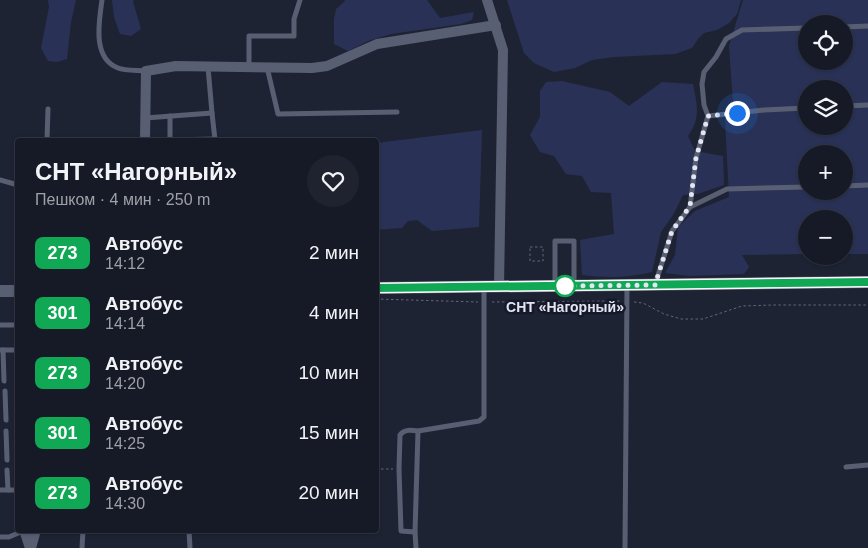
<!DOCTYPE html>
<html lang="ru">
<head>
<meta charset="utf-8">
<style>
	body { margin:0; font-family:Arial,sans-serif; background:#1f232f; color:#f1f3f6; height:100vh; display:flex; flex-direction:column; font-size:19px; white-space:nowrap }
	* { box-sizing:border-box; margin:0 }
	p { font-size:16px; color:#9ea1a7 }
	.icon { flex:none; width:28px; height:28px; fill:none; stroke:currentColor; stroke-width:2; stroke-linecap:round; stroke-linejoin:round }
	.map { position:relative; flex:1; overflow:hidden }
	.details { position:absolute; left:15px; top:138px; width:364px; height:395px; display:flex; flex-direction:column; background:#161a27; border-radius:5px; box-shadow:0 1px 4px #0004,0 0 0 1px #353844 }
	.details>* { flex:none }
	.badge { padding:0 10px; border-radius:8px; font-size:18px; line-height:32px }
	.buttons { position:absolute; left:798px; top:15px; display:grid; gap:10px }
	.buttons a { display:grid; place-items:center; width:55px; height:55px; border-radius:50%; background:#161a27; box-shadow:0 1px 4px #0004,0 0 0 1px #353844; font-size:25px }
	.you { position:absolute; width:25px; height:25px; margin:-12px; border:4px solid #fff; border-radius:50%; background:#1a73e8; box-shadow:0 0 0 8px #1a73e833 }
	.map>.badge { position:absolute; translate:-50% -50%; box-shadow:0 0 0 2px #fff }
	.round { display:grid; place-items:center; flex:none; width:52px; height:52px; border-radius:26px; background:#1f232f }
	.headline { display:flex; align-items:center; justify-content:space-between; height:85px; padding:0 20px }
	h1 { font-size:24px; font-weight:800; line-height:38px }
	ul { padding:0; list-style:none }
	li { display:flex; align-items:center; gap:15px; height:60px; padding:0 20px }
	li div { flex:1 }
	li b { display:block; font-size:19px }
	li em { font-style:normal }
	li .badge { min-width:55px; font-weight:700; text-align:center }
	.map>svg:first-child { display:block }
</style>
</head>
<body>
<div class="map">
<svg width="868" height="548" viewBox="0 0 868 548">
	<rect width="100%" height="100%" fill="#1e2334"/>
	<!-- green -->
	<g fill="#293256" fill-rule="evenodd">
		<polygon points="48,0 76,0 71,22 67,59 57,62 48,61 41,48 49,7"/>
		<polygon points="112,0 134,0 133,2 141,29 131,36 120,34 114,17"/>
		<polygon points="345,0 427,0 440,18 474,12 472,20 461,24 391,34 368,41 348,51 334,44 334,19 336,9 344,2"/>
		<polygon points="507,0 741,0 737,14 729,23 717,30 704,33 698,39 692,48 675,54 614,57 592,60 575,68 554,72 534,63 524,53"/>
		<path d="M743 0H868V254H844V219H806V254L742 255 749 267 744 274 690 276 665 273 675 255 678 227 695 211 729 197 725 119 734 117 729 46ZM806 24H844V61H806ZM806 89H844V126H806ZM806 154H844V191H806Z"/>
		<path d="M562 81 610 92 629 106 662 82 693 84C697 104 701 118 688 136L695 151 723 156 724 185 698 194 683 195 673 215 661 232 652 272C628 278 606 278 582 275L580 240 614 234 611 193 591 192 582 176 566 174 554 156 540 152 530 135 540 117V91L546 82Z"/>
		<polygon points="482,130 479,227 432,231 417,220 408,221 402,228 376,230 376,143"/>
	</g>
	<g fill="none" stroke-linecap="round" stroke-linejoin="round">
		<!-- path -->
		<g stroke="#636776" stroke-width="1" stroke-dasharray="2.5 2.5" stroke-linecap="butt">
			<rect x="530" y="247" width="13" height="14"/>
			<polyline points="376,299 478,302"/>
			<polyline points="492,302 620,301"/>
			<polyline points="634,302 643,303 664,314 681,319 703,319 742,306 773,305 868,305"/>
			<polyline points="376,469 393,469"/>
		</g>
		<!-- service -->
		<g stroke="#595f73" stroke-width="5">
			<path d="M102 0C99 22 92 58 118 68 125 71 139 70 146 71"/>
			<polyline points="844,27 868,26"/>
			<polyline points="208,67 212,113"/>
			<polyline points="249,67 249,36 294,36 294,19 300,0"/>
			<polyline points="267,67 278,114 397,112"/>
			<polyline points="844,106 868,105"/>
			<polyline points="170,116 170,140 215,139"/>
			<polyline points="708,116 764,110 806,108"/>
			<polyline points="145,118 212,113 215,140"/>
			<polyline points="47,140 48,109"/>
			<polyline points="0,180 18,185"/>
			<polyline points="844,186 868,185"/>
			<polyline points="690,207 696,158 708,116 704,105 702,84 704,72 716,57 726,39 742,30 806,28"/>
			<polyline points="655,285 672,231 690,207 727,189 806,187"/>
			<polyline points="555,286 555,241 574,241 574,285"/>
			<polyline points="0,325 18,325"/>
			<polyline points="0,350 18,350"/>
			<polyline points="3,350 4,381"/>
			<polyline points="5,391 6,420"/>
			<polyline points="6,431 7,460"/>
			<polyline points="846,467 868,465"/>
			<polyline points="7,470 8,490"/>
			<polyline points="0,490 18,490"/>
			<polyline points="189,530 190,548"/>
			<path d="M415 532 401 531 399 469 400 435C404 429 411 430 418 431L479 421 484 417V287"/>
			<polyline points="0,537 9,537 23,531"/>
			<polyline points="82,548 83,530"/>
			<polyline points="416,548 415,532 418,431"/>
			<polyline points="625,548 627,286"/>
		</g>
		<!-- minor -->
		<g stroke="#595f73" stroke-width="10">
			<polyline points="487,0 503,50 499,287"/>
			<polyline points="145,140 146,71 176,66 312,68 327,66 377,44 496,25"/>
			<polyline points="24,530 30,548"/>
			<polyline points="31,548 36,530"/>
		</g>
		<!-- secondary -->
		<g stroke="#595f73" stroke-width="12">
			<polyline points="376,288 868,282"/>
			<polyline points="0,291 18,291"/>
		</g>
	</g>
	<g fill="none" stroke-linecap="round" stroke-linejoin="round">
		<!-- line casing -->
		<g stroke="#fff" stroke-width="11">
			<polyline id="line" points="376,288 868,282"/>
		</g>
		<!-- line -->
		<use href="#line" stroke="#10a855" stroke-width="8"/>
		<!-- walk -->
		<polyline stroke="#e3e6f2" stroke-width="5" stroke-dasharray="0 9" points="565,286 655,285 672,231 690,206 696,158 708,116 737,113"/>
	</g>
	<!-- markers -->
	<circle fill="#fff" stroke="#10a855" stroke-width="2.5" cx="565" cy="286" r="10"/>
	<g text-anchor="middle" stroke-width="5" stroke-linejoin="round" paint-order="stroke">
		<!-- stop labels -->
		<g font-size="14" font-weight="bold" fill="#e3e6f2" stroke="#151929">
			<text x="565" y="312">СНТ «Нагорный»</text>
		</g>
	</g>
</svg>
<div class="buttons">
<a><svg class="icon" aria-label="locate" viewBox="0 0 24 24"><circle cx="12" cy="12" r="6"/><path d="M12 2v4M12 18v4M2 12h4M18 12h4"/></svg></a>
<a><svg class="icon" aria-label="layers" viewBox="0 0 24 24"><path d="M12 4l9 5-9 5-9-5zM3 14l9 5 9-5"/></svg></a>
<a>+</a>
<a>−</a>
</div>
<div class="you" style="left:737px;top:113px"></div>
<section class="details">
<div class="headline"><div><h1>СНТ «Нагорный»</h1><p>Пешком · 4 мин · 250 m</p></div><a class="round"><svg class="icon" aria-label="heart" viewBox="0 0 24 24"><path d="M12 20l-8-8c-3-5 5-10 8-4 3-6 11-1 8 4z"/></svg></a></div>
<ul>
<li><span class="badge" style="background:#10a855;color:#fff">273</span><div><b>Автобус</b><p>14:12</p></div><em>2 мин</em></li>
<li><span class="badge" style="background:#10a855;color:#fff">301</span><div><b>Автобус</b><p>14:14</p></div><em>4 мин</em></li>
<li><span class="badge" style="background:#10a855;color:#fff">273</span><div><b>Автобус</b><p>14:20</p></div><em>10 мин</em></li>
<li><span class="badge" style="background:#10a855;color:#fff">301</span><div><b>Автобус</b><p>14:25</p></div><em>15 мин</em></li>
<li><span class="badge" style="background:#10a855;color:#fff">273</span><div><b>Автобус</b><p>14:30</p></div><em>20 мин</em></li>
</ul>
</section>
</div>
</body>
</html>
